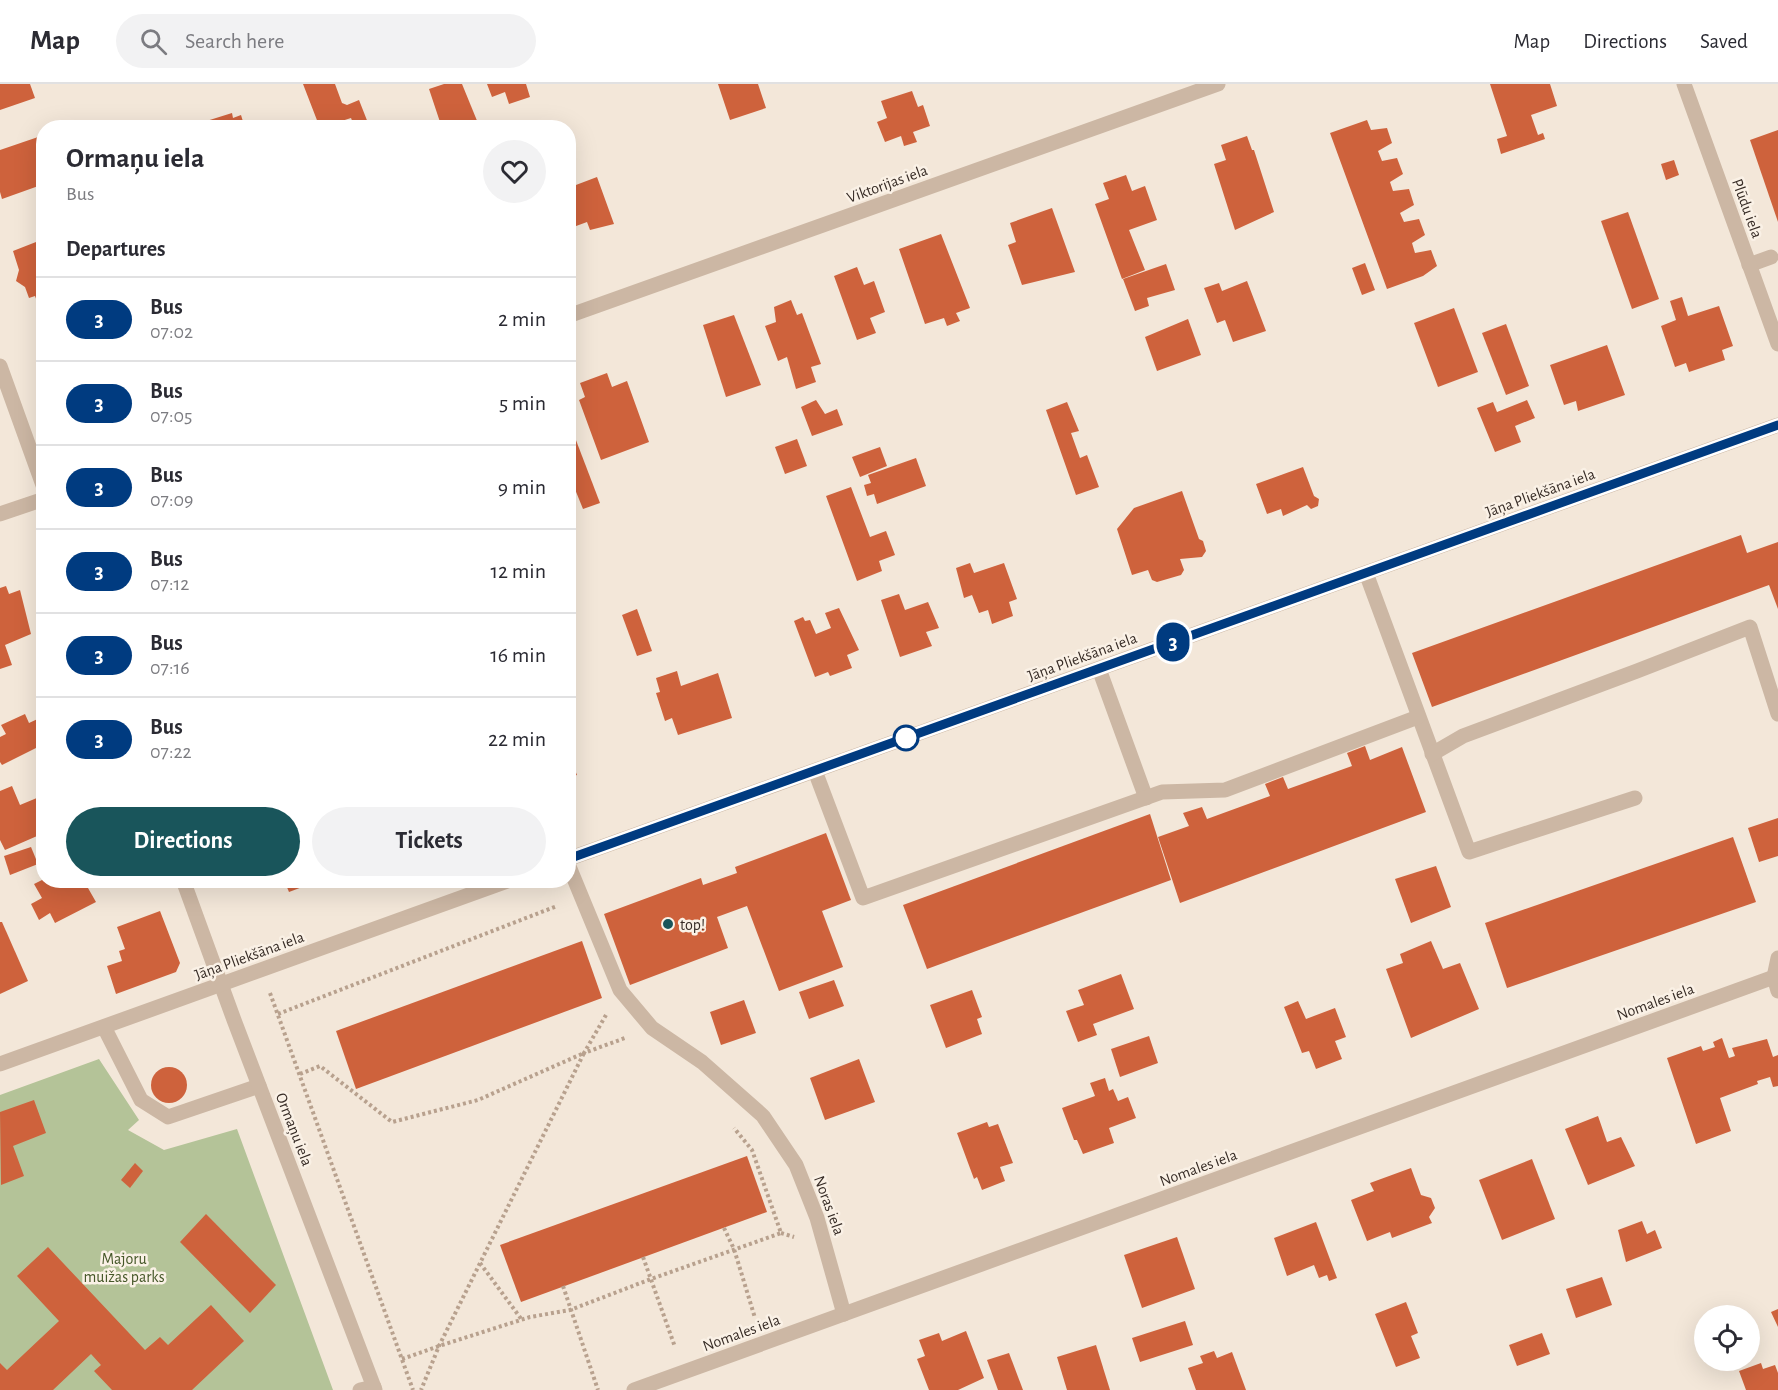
<!DOCTYPE html>
<html lang="en">
<head>
<meta charset="utf-8">
<style>
	body { margin:0; font-family:"Alegreya Sans",sans-serif; background:#f2f2f3; color:#2b2b33; height:100vh; display:flex; flex-direction:column; font-size:22px; white-space:nowrap }
	* { box-sizing:border-box; margin:0 }
	p { font-size:20px; color:#7c7c81 }
	.icon { flex:none; width:33px; height:33px; fill:none; stroke:currentColor; stroke-width:2; stroke-linecap:round; stroke-linejoin:round }
	.map { position:relative; flex:1; overflow:hidden }
	.sheet { position:absolute; left:36px; top:36px; width:540px; height:768px; display:flex; flex-direction:column; background:#fff; border-radius:24px; box-shadow:0 6px 24px #0002 }
	.sheet>* { flex:none }
	.badge { padding:0 12px; border-radius:20px; font-size:21px; line-height:39px }
	.controls { position:absolute; left:1694px; top:1221px; display:grid; gap:12px }
	.controls a { display:grid; place-items:center; width:66px; height:66px; border-radius:50%; background:#fff; box-shadow:0 6px 24px #0002; font-size:30px }
	.map>.badge { position:absolute; translate:-50% -50%; box-shadow:0 0 0 3px #fff }
	h2 { padding:0 30px; font-size:22px; line-height:54px }
	.round { display:grid; place-items:center; flex:none; width:63px; height:63px; border-radius:32px; background:#f2f2f3 }
	.headline { display:flex; align-items:center; justify-content:space-between; height:102px; padding:0 30px }
	h1 { font-size:28px; font-weight:600; line-height:45px }
	.primary-button { display:flex; gap:12px; margin-top:auto; padding:12px 30px }
	.primary-button a { flex:1; height:69px; border-radius:36px; background:#19555b; color:#fff; font-size:24px; font-weight:600; line-height:69px; text-align:center }
	.primary-button a+a { background:#f2f2f3; color:#2b2b33 }
	ul { padding:0; list-style:none }
	li { display:flex; align-items:center; gap:18px; height:84px; padding:0 30px; border-top:2px solid #e1e1e2 }
	li div { flex:1 }
	li b { display:block; font-size:22px }
	li em { font-style:normal }
	li .badge { min-width:66px; font-weight:700; text-align:center }
	header { display:flex; align-items:center; gap:36px; box-sizing:border-box; height:84px; padding:0 30px; background:#fff; border-bottom:2px solid #e1e1e2 }
	header strong { font-size:28px }
	nav { display:flex; gap:33px; margin-inline-start:auto; font-size:21px }
	.search { width:420px; height:54px; background:#f2f2f3; display:flex; align-items:center; gap:15px; box-sizing:border-box; padding:0 21px; border-radius:33px; color:#7c7c81; font-size:22px }
	.map>svg:first-child { display:block }
</style>
</head>
<body>
<header>
<strong>Map</strong>
<div class="search"><svg class="icon" aria-label="search" viewBox="0 0 24 24"><circle cx="10" cy="10" r="6"/><path d="M15 15l6 6"/></svg>Search here</div>
<nav><a>Map</a><a>Directions</a><a>Saved</a></nav>
</header>
<div class="map">
<svg width="1778" height="1306" viewBox="0 0 1778 1306">
	<rect width="100%" height="100%" fill="#f3e7d9"/>
	<!-- green -->
	<polygon fill="#b4c398" points="99,975 139,1036 128,1046 164,1066 237,1045 333,1306 0,1306 0,1011"/>
	<!-- building -->
	<g fill="#ce623c">
		<polygon points="0,0 30,0 35,14 0,26"/>
		<polygon points="303,0 335,0 342,19 347,21 359,16 370,44 355,44 351,34 320,44"/>
		<polygon points="444,0 462,0 480,44 442,44 429,5"/>
		<polygon points="487,0 526,0 530,13 509,20 505,8 492,13"/>
		<polygon points="718,0 758,0 766,24 730,36"/>
		<polygon points="1490,0 1550,0 1557,22 1531,31 1538,51 1543,49 1545,55 1501,70 1497,55 1507,52"/>
		<polygon points="912,7 918,23 923,21 930,42 913,48 917,58 904,62 901,52 885,58 877,38 887,34 881,17"/>
		<polygon points="232,29 233,34 241,31 245,44 202,44 200,39"/>
		<polygon points="1367,36 1371,46 1387,44 1392,59 1378,67 1382,77 1397,74 1403,90 1390,98 1393,107 1409,105 1414,121 1400,129 1404,138 1419,135 1425,151 1412,159 1415,169 1431,166 1437,182 1423,192 1387,205 1330,49"/>
		<polygon points="1778,46 1778,138 1750,56"/>
		<polygon points="44,51 44,100 2,115 0,108 0,66"/>
		<polygon points="1247,52 1252,66 1254,66 1274,128 1235,146 1214,80 1226,76 1221,61"/>
		<polygon points="1674,76 1679,91 1666,96 1661,80"/>
		<polygon points="1126,91 1132,107 1145,102 1157,136 1129,146 1145,186 1122,195 1095,120 1109,115 1103,99"/>
		<polygon points="597,93 614,140 590,146 587,138 568,145 568,104"/>
		<polygon points="1052,124 1075,188 1022,201 1008,161 1016,158 1010,139"/>
		<polygon points="1628,128 1659,215 1632,225 1601,137"/>
		<polygon points="941,150 970,224 956,229 960,237 947,242 944,234 925,240 899,165"/>
		<polygon points="36,158 38,165 44,162 43,234 35,212 29,214 25,203 16,197 19,186 13,167"/>
		<polygon points="1365,179 1375,206 1362,211 1352,184"/>
		<polygon points="1166,180 1175,206 1147,214 1149,222 1135,227 1123,195"/>
		<polygon points="857,183 864,201 874,197 885,228 870,234 876,249 857,256 834,192"/>
		<polygon points="1247,197 1266,247 1233,258 1225,236 1217,239 1204,204 1219,199 1222,207"/>
		<polygon points="1682,213 1688,232 1719,222 1733,262 1722,266 1725,276 1689,288 1686,279 1675,283 1661,242 1676,236 1670,217"/>
		<polygon points="791,216 797,231 802,229 821,280 811,283 816,298 796,305 787,273 778,277 765,242 776,238 774,223"/>
		<polygon points="1454,224 1478,288 1438,303 1414,239"/>
		<polygon points="734,231 761,301 726,313 703,241"/>
		<polygon points="1188,235 1201,271 1157,287 1145,253"/>
		<polygon points="1506,240 1529,302 1506,311 1482,249"/>
		<polygon points="1607,261 1625,311 1578,327 1576,317 1564,321 1550,281"/>
		<polygon points="607,289 612,303 627,297 649,358 601,376 579,316 585,313 580,299"/>
		<polygon points="816,316 825,330 837,325 843,341 812,352 801,323"/>
		<polygon points="1527,316 1535,334 1515,342 1521,358 1495,368 1477,324 1493,318 1497,328"/>
		<polygon points="1067,318 1079,347 1071,349 1080,374 1087,371 1099,403 1076,411 1046,326"/>
		<polygon points="574,351 600,419 583,425 568,388 568,353"/>
		<polygon points="797,355 807,382 785,390 775,363"/>
		<polygon points="880,363 887,382 860,393 852,373"/>
		<polygon points="916,374 926,402 877,420 874,410 867,412 864,401 871,399 868,391"/>
		<polygon points="1303,383 1314,412 1319,415 1318,422 1311,425 1307,421 1283,432 1281,425 1267,430 1256,400"/>
		<polygon points="851,403 870,453 886,447 895,471 879,477 882,487 857,497 826,412"/>
		<polygon points="1182,407 1199,455 1203,457 1206,467 1202,473 1180,475 1184,486 1181,491 1157,498 1152,496 1148,486 1132,491 1117,445 1134,424"/>
		<polygon points="1741,451 1747,469 1778,458 1778,525 1769,501 1432,623 1412,569"/>
		<polygon points="970,479 974,489 1004,479 1017,515 1009,518 1013,532 992,540 988,526 979,529 972,511 964,514 956,484"/>
		<polygon points="6,502 9,510 20,506 31,550 5,561 12,581 0,585 0,504"/>
		<polygon points="899,510 905,526 928,518 939,544 926,548 932,562 900,573 881,516"/>
		<polygon points="839,524 859,566 847,571 852,584 830,592 828,588 815,593 794,537 803,533 805,537 810,536 816,550 831,544 825,529"/>
		<polygon points="637,525 652,567 637,572 622,531"/>
		<polygon points="677,587 681,602 718,589 732,634 678,651 672,634 665,637 656,609 660,608 656,594"/>
		<polygon points="25,630 29,639 44,632 44,660 2,681 0,678 0,653 6,650 1,641"/>
		<polygon points="1365,662 1370,676 1402,663 1426,728 1180,819 1158,753 1189,742 1183,729 1202,723 1207,735 1270,712 1265,700 1283,693 1288,705 1352,682 1347,669"/>
		<polygon points="568,669 577,691 568,694"/>
		<polygon points="12,702 20,721 44,711 44,749 5,766 0,756 0,707"/>
		<polygon points="1150,730 1171,796 927,885 903,821"/>
		<polygon points="1778,734 1778,772 1759,778 1748,744"/>
		<polygon points="826,749 851,816 822,827 843,883 779,907 747,822 717,833 728,864 630,901 604,830 701,794 703,801 737,789 735,783"/>
		<polygon points="1733,753 1756,818 1507,904 1485,839"/>
		<polygon points="31,763 38,780 10,791 4,772"/>
		<polygon points="1436,782 1451,823 1411,839 1395,795"/>
		<polygon points="44,795 44,796 98,796 99,798 88,804 96,818 55,839 50,829 39,836 31,820 42,814 34,800"/>
		<polygon points="284,796 312,796 313,799 289,808"/>
		<polygon points="160,827 180,879 176,888 116,910 107,882 122,877 119,867 125,865 117,843"/>
		<polygon points="0,838 2,838 28,897 0,910"/>
		<polygon points="582,857 602,914 356,1005 336,947"/>
		<polygon points="1431,857 1443,885 1460,879 1479,925 1411,954 1386,885 1403,879 1400,870"/>
		<polygon points="1121,890 1134,925 1093,940 1097,951 1078,958 1066,927 1084,921 1078,906"/>
		<polygon points="834,896 844,922 809,935 799,908"/>
		<polygon points="972,906 982,933 977,935 982,950 946,964 930,921"/>
		<polygon points="744,916 756,949 721,961 710,928"/>
		<polygon points="1298,917 1306,935 1335,924 1346,953 1335,957 1342,975 1316,985 1309,967 1302,969 1284,923"/>
		<polygon points="1149,952 1158,979 1120,993 1111,965"/>
		<polygon points="1722,954 1729,974 1735,972 1732,964 1767,955 1773,973 1778,971 1778,1002 1773,1003 1770,993 1757,997 1758,1000 1720,1014 1731,1047 1696,1060 1667,974 1701,962 1703,967 1715,963 1713,958"/>
		<polygon points="859,975 875,1018 825,1036 810,994"/>
		<circle cx="169" cy="1001" r="18"/>
		<polygon points="1105,994 1109,1007 1113,1005 1118,1017 1128,1013 1136,1034 1109,1044 1114,1059 1083,1070 1077,1056 1074,1056 1062,1024 1095,1012 1090,999"/>
		<polygon points="34,1016 46,1049 13,1062 24,1092 1,1101 0,1028"/>
		<polygon points="1598,1032 1607,1058 1621,1053 1635,1082 1588,1101 1565,1045"/>
		<polygon points="987,1038 989,1043 998,1040 1013,1079 1000,1083 1005,1097 982,1106 977,1093 974,1095 957,1049"/>
		<polygon points="747,1072 767,1128 521,1218 500,1161"/>
		<polygon points="1532,1075 1555,1135 1502,1156 1479,1096"/>
		<polygon points="135,1079 143,1087 130,1104 121,1096"/>
		<polygon points="1411,1084 1421,1111 1431,1114 1435,1124 1429,1133 1432,1139 1392,1154 1390,1148 1367,1157 1351,1116 1374,1107 1370,1099"/>
		<polygon points="206,1130 276,1201 250,1229 180,1158"/>
		<polygon points="1642,1137 1647,1150 1655,1146 1662,1164 1626,1178 1618,1146"/>
		<polygon points="1316,1138 1337,1194 1329,1197 1327,1191 1319,1194 1314,1181 1287,1192 1274,1154"/>
		<polygon points="1177,1153 1195,1205 1142,1224 1124,1171"/>
		<polygon points="48,1163 145,1266 160,1253 168,1261 211,1221 244,1257 192,1306 112,1306 94,1287 101,1281 91,1270 53,1306 0,1306 0,1279 7,1286 59,1237 17,1192"/>
		<polygon points="1602,1193 1612,1221 1576,1234 1566,1205"/>
		<polygon points="1406,1218 1418,1249 1411,1252 1420,1274 1396,1283 1375,1230"/>
		<polygon points="1778,1225 1778,1243 1771,1228"/>
		<polygon points="1185,1237 1193,1261 1140,1278 1132,1254"/>
		<polygon points="966,1247 984,1294 958,1306 929,1306 917,1275 925,1272 919,1256 939,1249 942,1257"/>
		<polygon points="1542,1249 1550,1270 1517,1282 1509,1261"/>
		<polygon points="1096,1261 1110,1306 1067,1306 1057,1273"/>
		<polygon points="1214,1267 1217,1274 1232,1268 1246,1306 1196,1306 1188,1284 1203,1279 1200,1272"/>
		<polygon points="1009,1269 1023,1306 998,1306 987,1276"/>
		<polygon points="1761,1279 1763,1285 1775,1281 1778,1289 1778,1306 1746,1306 1739,1287"/>
	</g>
	<g fill="none" stroke-linecap="round" stroke-linejoin="round">
		<!-- path -->
		<g stroke="#b8a18e" stroke-width="4" stroke-dasharray="3 3" stroke-linecap="butt">
			<polyline points="270,909 413,1306"/>
			<polyline points="278,930 557,822"/>
			<polyline points="606,931 584,969 625,954"/>
			<polyline points="300,990 320,982 392,1038 478,1016 584,969 439,1262 421,1306"/>
			<polyline points="724,1144 734,1165 755,1234"/>
			<polyline points="781,1149 794,1153"/>
			<polyline points="643,1173 675,1263"/>
			<polyline points="480,1179 522,1236"/>
			<polyline points="563,1202 598,1306"/>
			<polyline points="402,1275 439,1262 530,1233 570,1226 651,1195 781,1149 752,1066 734,1044"/>
		</g>
		<!-- lane -->
		<g stroke="#ccb7a4" stroke-width="15">
			<polyline points="1749,181 1771,173"/>
			<polyline points="1099,585 1146,714"/>
			<polyline points="104,943 141,1016 168,1033 259,1002"/>
			<polyline points="360,1306 374,1303"/>
		</g>
		<!-- street -->
		<g stroke="#ccb7a4" stroke-width="15">
			<polyline points="1684,0 1778,260"/>
			<polyline points="568,232 1218,0"/>
			<polyline points="0,282 44,404"/>
			<polyline points="0,430 44,415"/>
			<polyline points="1366,489 1469,768 1635,714"/>
			<polyline points="1432,670 1463,652 1637,587 1750,543 1778,630"/>
			<polyline points="815,687 863,814 1162,708 1225,706 1418,633"/>
			<polyline points="568,775 1778,341"/>
			<polyline points="568,780 620,906 652,944 702,978 763,1032 796,1081 817,1134 844,1230"/>
			<polyline points="183,796 234,936 375,1306"/>
			<polyline points="1778,874 1774,893 1778,907"/>
			<polyline points="0,980 510,796"/>
			<polyline points="634,1306 1774,893"/>
		</g>
	</g>
	<g fill="none" stroke-linecap="round" stroke-linejoin="round">
		<!-- line casing -->
		<g stroke="#fff" stroke-width="14">
			<polyline id="line" points="568,775 1778,341"/>
		</g>
		<!-- line -->
		<use href="#line" stroke="#003b80" stroke-width="9"/>
	</g>
	<!-- markers -->
	<circle fill="#fff" stroke="#003b80" stroke-width="3" cx="906" cy="654" r="12"/>
	<circle fill="#19555b" stroke="#faf1e6" stroke-width="2" cx="668" cy="840" r="6"/>
	<g text-anchor="middle" stroke-width="5" stroke-linejoin="round" paint-order="stroke">
		<!-- street labels -->
		<g font-size="16" fill="#372c26" stroke="#faf1e6">
			<text transform="translate(887 99) rotate(-20)" y="6">Viktorijas iela</text>
			<text transform="translate(1748 124) rotate(70)" y="6">Plūdu iela</text>
			<text transform="translate(1540 408) rotate(-20)" y="6">Jāņa Pliekšāna iela</text>
			<text transform="translate(1082 572) rotate(-20)" y="6">Jāņa Pliekšāna iela</text>
			<text transform="translate(249 871) rotate(-20)" y="6">Jāņa Pliekšāna iela</text>
			<text transform="translate(1655 917) rotate(-20)" y="6">Nomales iela</text>
			<text transform="translate(295 1045) rotate(69)" y="6">Ormaņu iela</text>
			<text transform="translate(1198 1083) rotate(-20)" y="6">Nomales iela</text>
			<text transform="translate(830 1121) rotate(70)" y="6">Noras iela</text>
			<text transform="translate(741 1248) rotate(-20)" y="6">Nomales iela</text>
		</g>
		<!-- poi labels -->
		<g font-size="16" fill="#372c26" stroke="#faf1e6" text-anchor="start">
			<text x="680" y="846">top!</text>
		</g>
		<!-- park labels -->
		<g font-size="16" fill="#455728" stroke="#faf1e6">
			<text x="124" y="1180">Majoru<tspan x="124" dy="18">muižas parks</tspan></text>
		</g>
	</g>
</svg>
<div class="controls">
<a><svg class="icon" aria-label="locate" viewBox="0 0 24 24"><circle cx="12" cy="12" r="6"/><path d="M12 2v4M12 18v4M2 12h4M18 12h4"/></svg></a>
</div>
<b class="badge" style="left:1173px;top:558px;background:#003b80;color:#fff">3</b>
<section class="sheet">
<div class="headline"><div><h1>Ormaņu iela</h1><p>Bus</p></div><a class="round"><svg class="icon" aria-label="heart" viewBox="0 0 24 24"><path d="M12 20l-8-8c-3-5 5-10 8-4 3-6 11-1 8 4z"/></svg></a></div>
<h2>Departures</h2>
<ul>
<li><span class="badge" style="background:#003b80;color:#fff">3</span><div><b>Bus</b><p>07:02</p></div><em>2 min</em></li>
<li><span class="badge" style="background:#003b80;color:#fff">3</span><div><b>Bus</b><p>07:05</p></div><em>5 min</em></li>
<li><span class="badge" style="background:#003b80;color:#fff">3</span><div><b>Bus</b><p>07:09</p></div><em>9 min</em></li>
<li><span class="badge" style="background:#003b80;color:#fff">3</span><div><b>Bus</b><p>07:12</p></div><em>12 min</em></li>
<li><span class="badge" style="background:#003b80;color:#fff">3</span><div><b>Bus</b><p>07:16</p></div><em>16 min</em></li>
<li><span class="badge" style="background:#003b80;color:#fff">3</span><div><b>Bus</b><p>07:22</p></div><em>22 min</em></li>
</ul>
<div class="primary-button"><a>Directions</a><a>Tickets</a></div>
</section>
</div>
</body>
</html>
